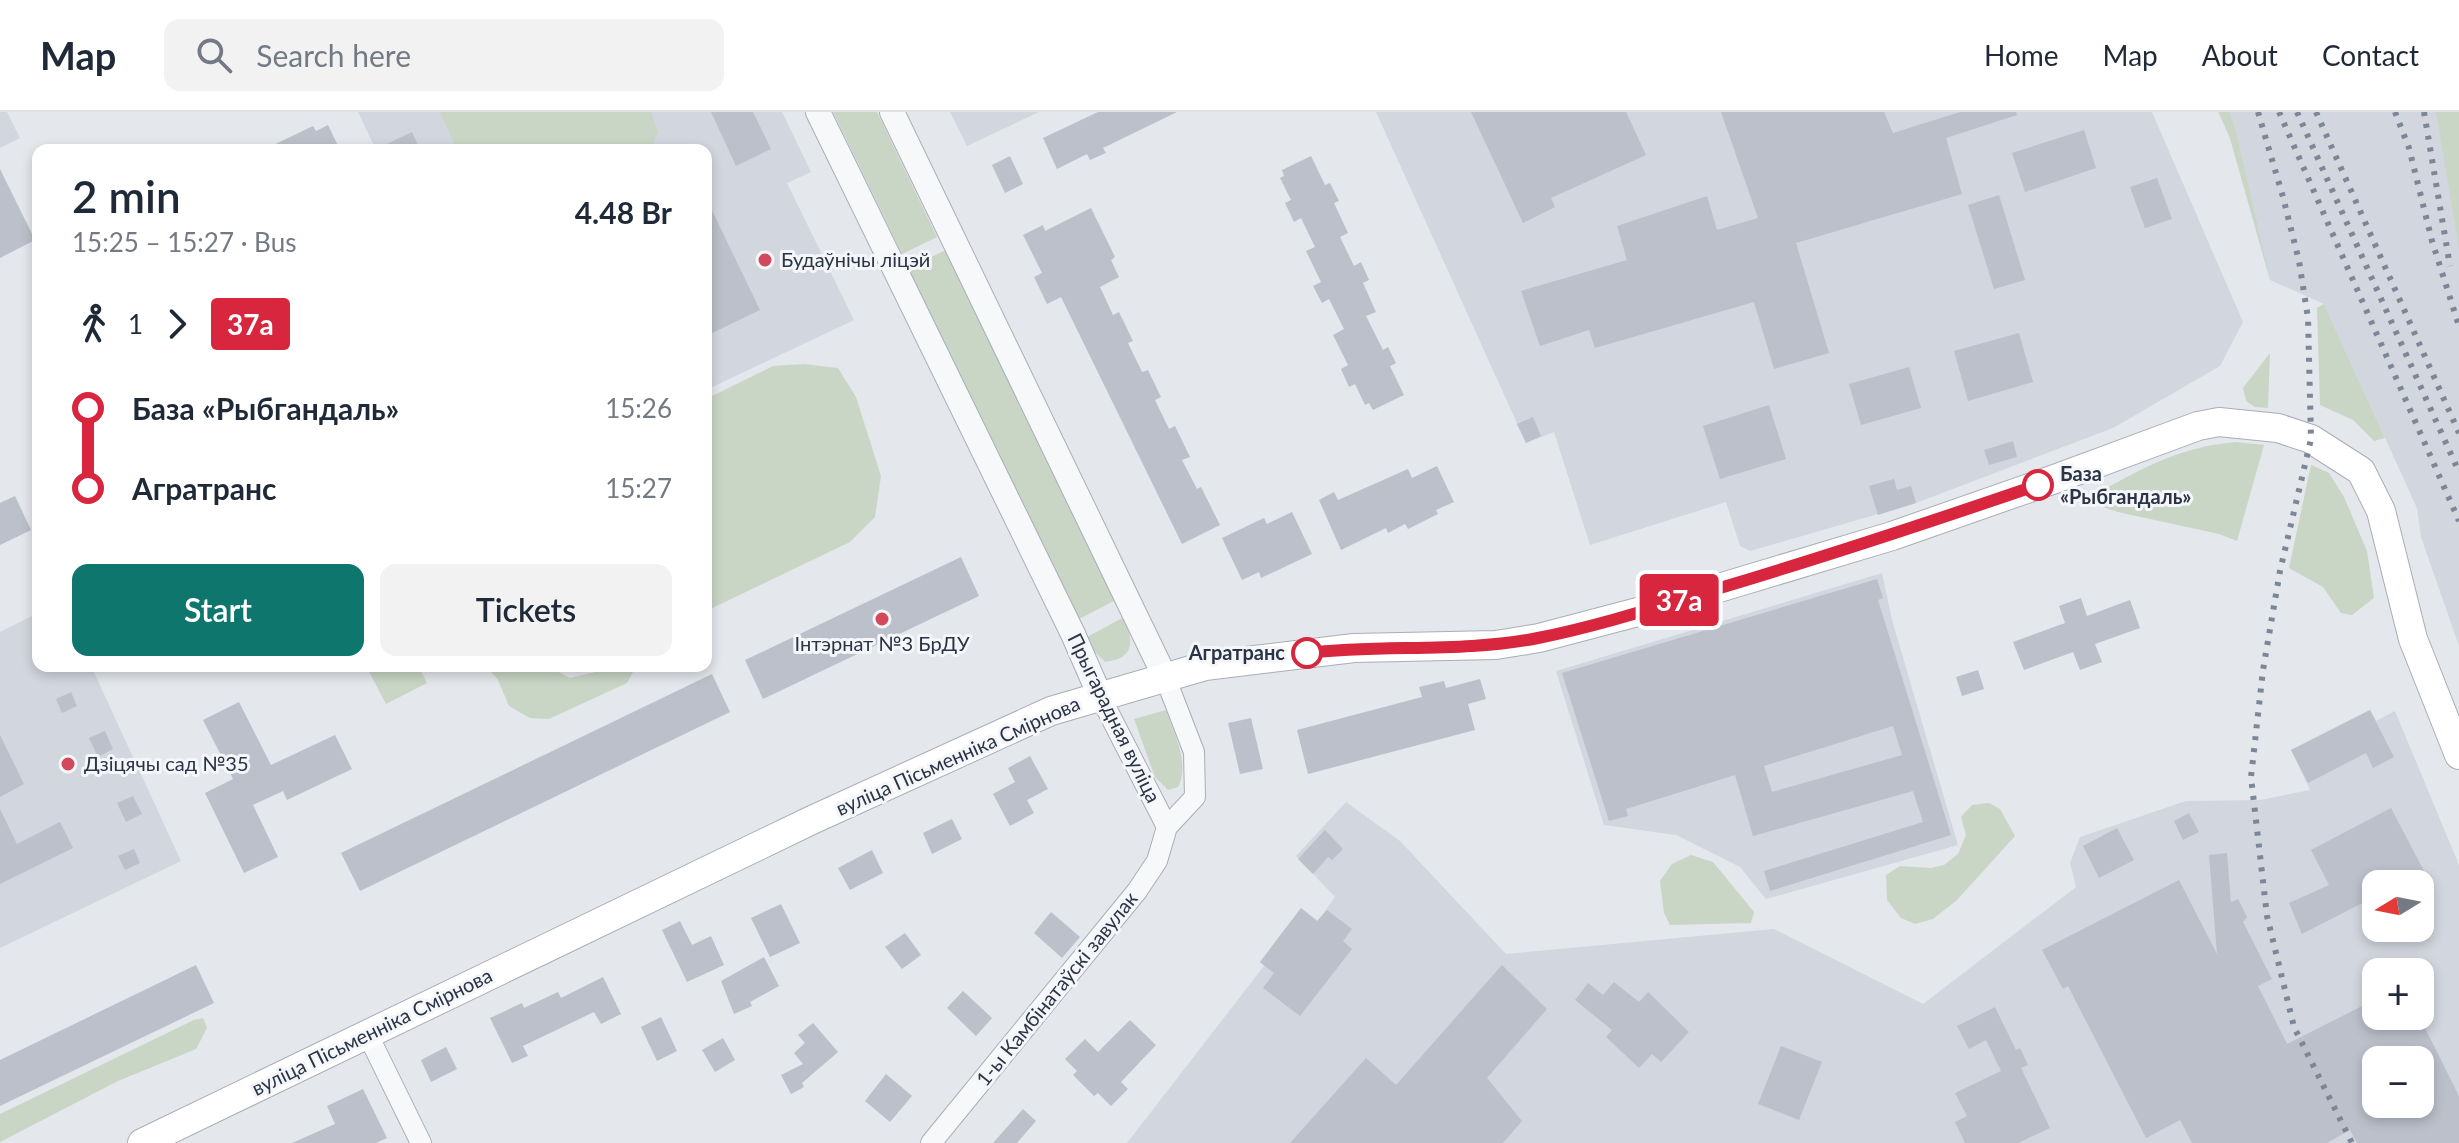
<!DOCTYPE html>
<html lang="en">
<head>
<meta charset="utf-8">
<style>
	body { margin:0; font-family:Lato,sans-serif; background:#f2f2f3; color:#1f2937; height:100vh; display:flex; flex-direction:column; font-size:30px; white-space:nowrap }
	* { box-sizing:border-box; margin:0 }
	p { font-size:26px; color:#747a83 }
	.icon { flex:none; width:44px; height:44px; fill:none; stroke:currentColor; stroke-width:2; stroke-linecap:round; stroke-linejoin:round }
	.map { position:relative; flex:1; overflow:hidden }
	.drawer { position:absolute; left:32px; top:32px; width:680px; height:528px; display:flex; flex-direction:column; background:#fff; border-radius:16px; box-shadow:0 4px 12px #0003 }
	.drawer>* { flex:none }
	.badge { padding:0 16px; border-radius:6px; font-size:28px; line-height:52px }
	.needle { width:52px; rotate:260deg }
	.fabs { position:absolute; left:2362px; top:758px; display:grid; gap:16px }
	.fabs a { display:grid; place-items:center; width:72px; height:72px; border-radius:16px; background:#fff; box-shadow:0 4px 12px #0003; font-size:40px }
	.map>.badge { position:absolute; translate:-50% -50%; box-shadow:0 0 0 4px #fff }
	.legs { display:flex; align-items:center; gap:12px; height:88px; padding:0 40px; font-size:26px }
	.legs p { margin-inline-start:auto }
	.headline { display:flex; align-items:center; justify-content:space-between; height:136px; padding:0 40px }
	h1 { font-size:44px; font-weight:600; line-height:60px }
	.button { display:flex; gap:16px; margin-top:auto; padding:16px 40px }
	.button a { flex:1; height:92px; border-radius:16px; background:#0f766e; color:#fff; font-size:32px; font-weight:600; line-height:92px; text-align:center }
	.button a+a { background:#f2f2f3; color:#1f2937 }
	ul { padding:0 40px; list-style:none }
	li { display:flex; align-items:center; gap:28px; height:80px; font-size:30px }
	li i { display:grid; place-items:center; width:12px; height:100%; margin:0 10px; background:currentColor }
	li i::after { content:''; width:20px; height:20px; margin:-10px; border:6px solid; border-radius:50%; background:#fff }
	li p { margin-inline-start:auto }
	li:first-child i { background:linear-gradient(#0000 50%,currentColor 0) }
	li:last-child i { background:linear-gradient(currentColor 50%,#0000 0) }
	header { display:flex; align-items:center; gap:48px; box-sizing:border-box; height:112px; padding:0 40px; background:#fff; border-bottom:2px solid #e0e1e3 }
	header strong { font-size:38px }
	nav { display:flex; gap:44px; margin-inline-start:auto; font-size:28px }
	.search { width:560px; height:72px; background:#f2f2f3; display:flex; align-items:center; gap:20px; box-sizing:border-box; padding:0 28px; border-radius:16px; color:#747a83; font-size:30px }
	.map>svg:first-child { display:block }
</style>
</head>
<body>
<header>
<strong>Map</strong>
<div class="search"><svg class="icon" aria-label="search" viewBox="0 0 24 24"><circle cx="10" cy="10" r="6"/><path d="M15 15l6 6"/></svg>Search here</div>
<nav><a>Home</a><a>Map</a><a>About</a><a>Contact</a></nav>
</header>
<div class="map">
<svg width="2459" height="1031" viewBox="0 0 2459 1031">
	<rect width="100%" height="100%" fill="#e4e7ec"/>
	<!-- built -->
	<g fill="#d2d6de" fill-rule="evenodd">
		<polygon points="0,0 7,0 20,26 0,36"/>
		<polygon points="358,0 782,0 811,60 787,71 854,208 706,278 706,38 376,38"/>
		<polygon points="950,0 1039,0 967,34"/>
		<polygon points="1376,0 2152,0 2243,210 2220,254 2113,316 1916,391 1750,439 1740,434 1726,390 1590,433 1554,320 1526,331"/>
		<polygon points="2218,0 2459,0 2459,534 2421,425 2417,396 2324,192 2270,168 2230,26"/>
		<polygon points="1882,461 1892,508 1958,733 1766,787 1740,755 1676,723 1604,713 1556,559"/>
		<polygon points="38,501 38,554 91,554 181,749 0,836 0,520"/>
		<path d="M2370 598 2376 609 2395 599 2459 753V1031H1127L1264 854 1260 850 1301 796 1318 809 1335 785 1296 744 1346 690 1400 729 1506 842 1774 817 1923 892 2076 775 2070 751 2080 725 2186 689 2260 688 2310 678 2291 638ZM2376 772H2420V816H2376ZM2376 860H2420V904H2376ZM2376 948H2420V992H2376Z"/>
	</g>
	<!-- green -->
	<g fill="#c9d6c5">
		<polygon points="440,0 651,0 658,20 650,38 457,38"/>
		<polygon points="833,0 877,0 937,125 902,142"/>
		<polygon points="2219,0 2229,0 2235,16 2270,168 2230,26"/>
		<polygon points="2436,0 2459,0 2459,136"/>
		<polygon points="946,138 1116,488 1077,508 908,156"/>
		<polygon points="2324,192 2385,326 2374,329 2353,308 2320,293 2317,196"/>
		<polygon points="2270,241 2268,296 2255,295 2246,289 2243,276"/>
		<polygon points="804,252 838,256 856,285 881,364 875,405 850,430 706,499 706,287 773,254"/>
		<path d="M2236 330 2264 333 2237 429 2219 422 2118 400 2084 389C2135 360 2176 335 2236 330Z"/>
		<polygon points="2311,353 2329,361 2344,385 2367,439 2374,486 2352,503 2341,501 2323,475 2289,456"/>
		<path d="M1124 505C1133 529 1136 546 1105 550L1091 536 1087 525Z"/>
		<polygon points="366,554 418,554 427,571 386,592"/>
		<polygon points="486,554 547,554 570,566 621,554 628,554 633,560 627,571 549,607 530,606 509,594 498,568"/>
		<path d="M1166 598C1174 621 1190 652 1178 675L1168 678 1155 665 1134 607Z"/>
		<polygon points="1989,691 2000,697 2015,724 1957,788 1933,807 1915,812 1901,806 1887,788 1886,763 1900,754 1931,756 1944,753 1958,742 1966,723 1961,705 1972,693"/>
		<polygon points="1691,743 1713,750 1754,800 1751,811 1670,813 1664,801 1660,769 1672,752"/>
		<polygon points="203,906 207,916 196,937 118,969 0,1030 0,1002 194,908"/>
	</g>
	<!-- building -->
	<g fill="#bbc0ca" fill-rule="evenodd">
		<polygon points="711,0 753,0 771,37 736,54"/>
		<polygon points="1098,0 1177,0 1103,36 1106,41 1090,48 1087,42 1057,57 1043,26"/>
		<polygon points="1471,0 1626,0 1646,43 1551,86 1555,95 1523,111"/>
		<polygon points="1721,0 1884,0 1893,21 1960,0 2016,0 2017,3 1946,26 1962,82 1796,131 1829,241 1774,257 1754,190 1595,236 1589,218 1540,234 1521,179 1627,148 1617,114 1707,84 1717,118 1758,106"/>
		<polygon points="328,13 340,38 263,38 313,14 316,19"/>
		<polygon points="2084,18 2096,56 2025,80 2012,41"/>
		<polygon points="412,20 420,38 374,38"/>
		<polygon points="1010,44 1023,72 1005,81 992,53"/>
		<polygon points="1311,44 1325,73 1330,71 1339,89 1334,91 1348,121 1340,125 1354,154 1361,150 1369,168 1363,171 1376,200 1366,204 1383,238 1388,235 1396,251 1390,254 1404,283 1373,298 1369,291 1365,293 1355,272 1349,275 1341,257 1348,253 1333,223 1344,217 1329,187 1322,191 1313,174 1321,170 1306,139 1315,135 1301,106 1294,110 1285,91 1291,88 1280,66 1284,64 1282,58"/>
		<polygon points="0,57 35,128 0,146"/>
		<polygon points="2157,66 2172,107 2145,116 2130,75"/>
		<polygon points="1999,83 2025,168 1994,177 1968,93"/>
		<polygon points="706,86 760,198 706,224"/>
		<polygon points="1091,96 1115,145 1111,148 1119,165 1100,175 1113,203 1119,200 1133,229 1128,231 1142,260 1148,258 1161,285 1155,288 1169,317 1175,314 1190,345 1182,348 1197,377 1201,375 1220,413 1182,432 1061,185 1047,192 1034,165 1042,161 1023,123 1043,113 1045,119"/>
		<polygon points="2019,221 2033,270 1968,289 1954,239"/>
		<polygon points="1909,255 1921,296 1861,313 1849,272"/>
		<polygon points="1769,293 1786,347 1720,367 1703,314"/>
		<polygon points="1533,305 1541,324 1526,331 1517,312"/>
		<polygon points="2013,329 2017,345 1989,353 1984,338"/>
		<polygon points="1437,354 1454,390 1436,398 1438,402 1408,417 1405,412 1388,421 1386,416 1341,438 1319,388 1334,380 1338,388 1408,357 1412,366"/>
		<polygon points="1894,367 1897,378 1911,374 1916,391 1878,403 1869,374"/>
		<polygon points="15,384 31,418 0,433 0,391"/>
		<polygon points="1292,400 1312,442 1261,466 1259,460 1242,468 1222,426 1264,406 1267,412"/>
		<polygon points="961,445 979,484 763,587 745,548"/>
		<path d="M1877 467 1883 486 1878 488 1951 723 1770 779 1764 759 1923 710 1913 679 1753 724 1735 663 1626 697 1628 704 1609 709 1562 561ZM1893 614 1902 643 1772 680 1764 654Z"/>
		<polygon points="2081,486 2087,504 2130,488 2140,516 2095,532 2102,550 2080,558 2073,540 2024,558 2013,530 2065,511 2059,494"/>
		<polygon points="1978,558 1984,577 1962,584 1956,565"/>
		<polygon points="712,562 730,600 360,779 341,741"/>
		<polygon points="1480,567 1486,587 1468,592 1475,618 1308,662 1297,618 1422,585 1419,575 1444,569 1446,576"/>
		<polygon points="71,580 77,594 62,601 56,587"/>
		<polygon points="239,590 271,653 335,623 352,657 287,688 283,679 253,693 278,745 244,761 205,681 233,667 203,608"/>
		<polygon points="2370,598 2394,645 2373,656 2366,641 2308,671 2291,638"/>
		<polygon points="1251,606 1263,657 1240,662 1228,611"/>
		<polygon points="105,619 113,637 98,645 89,626"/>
		<polygon points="0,623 24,672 0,685"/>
		<polygon points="1030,644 1048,677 1027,688 1034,701 1010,714 993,682 1015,670 1008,656"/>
		<polygon points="133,684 142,702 126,710 117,691"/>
		<polygon points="2391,696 2424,759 2399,772 2376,772 2376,784 2302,822 2289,791 2329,773 2311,738"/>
		<polygon points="0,697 17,732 60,710 73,736 0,772"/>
		<polygon points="2189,701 2199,720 2183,728 2174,709"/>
		<polygon points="952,707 962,727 932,742 923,721"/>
		<polygon points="2117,716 2134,748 2099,766 2083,734"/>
		<polygon points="1325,718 1343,737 1332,748 1328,745 1313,762 1298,747"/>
		<polygon points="134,737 140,751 125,758 118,744"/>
		<polygon points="872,738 883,761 850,778 838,756"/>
		<path d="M2227 741 2231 790 2238 787 2247 805 2243 810 2272 867 2258 874 2287 932 2376 887V904H2419L2459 984V1031H2357L2350 1018 2327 1031H2192L2180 1008 2146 1026 2068 874 2063 877 2042 838 2179 768 2217 842 2209 743ZM2376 948H2420V992H2376Z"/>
		<polygon points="781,792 800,831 770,845 751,806"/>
		<polygon points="1301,796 1317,809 1327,798 1352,817 1343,829 1352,837 1300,904 1263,876 1274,861 1260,850"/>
		<polygon points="1051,800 1080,825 1062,846 1034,821"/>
		<polygon points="680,809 692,833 711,824 724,853 687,870 662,818"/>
		<polygon points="905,821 921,843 902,857 885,835"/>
		<polygon points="764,845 779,874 750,890 752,894 734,902 721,869"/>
		<polygon points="196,853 214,891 0,994 0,948"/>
		<polygon points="1502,853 1547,897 1487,966 1522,1009 1503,1031 1290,1031 1366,946 1396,973"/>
		<polygon points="603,865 621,902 601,912 594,900 523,934 528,944 512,951 490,906 522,891 524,896 558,880 561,886"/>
		<polygon points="1614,870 1639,890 1648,880 1689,920 1661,950 1652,942 1639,956 1606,925 1612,918 1575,888 1588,871 1603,883"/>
		<polygon points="963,879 992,906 976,924 947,896"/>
		<polygon points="1995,895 2016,938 2020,936 2028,953 2021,956 2050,1016 2018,1031 1965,1031 1955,1010 1967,1004 1955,981 2001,959 1986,928 1969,937 1957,914"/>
		<polygon points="661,905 677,939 657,949 641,915"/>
		<polygon points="1130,908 1156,933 1121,970 1128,977 1111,994 1098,981 1094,984 1073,963 1077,959 1065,947 1085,927 1098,940"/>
		<polygon points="813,911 838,940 802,971 804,975 791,982 781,963 803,952 794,941 805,931 798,923"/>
		<polygon points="723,926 735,948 715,960 702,938"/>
		<polygon points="1781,934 1822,950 1799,1008 1758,992"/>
		<polygon points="446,935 457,957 431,970 421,948"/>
		<polygon points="886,962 912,984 890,1010 865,989"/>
		<polygon points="363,977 387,1026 376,1031 292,1031 335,1012 327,994"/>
		<polygon points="1023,997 1036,1009 1017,1031 993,1031"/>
	</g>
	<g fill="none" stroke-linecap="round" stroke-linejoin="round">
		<!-- minor casing -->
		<g stroke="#a9aeb7" stroke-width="22">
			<g id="minor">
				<polyline points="1100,584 1167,715"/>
				<polyline points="368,923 421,1031"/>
				<polyline points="931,1031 1137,779 1157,749 1167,715 1195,685 1194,640 1165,565"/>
			</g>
		</g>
		<!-- tertiary casing -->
		<g stroke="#a9aeb7" stroke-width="26">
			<g id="tertiary">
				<polyline points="818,0 1073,522 1100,584"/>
				<polyline points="892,0 1165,565"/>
			</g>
		</g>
		<!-- secondary casing -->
		<g stroke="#a9aeb7" stroke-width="30">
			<polyline id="secondary" points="142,1031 812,708 1051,599 1205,554 1354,536 1496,533 1539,526 1649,497 1892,424 2052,368 2198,314 2219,310 2278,316 2311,327 2361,359 2381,399 2413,527 2459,643"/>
		</g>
		<!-- minor -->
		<use href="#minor" stroke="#f7f8fa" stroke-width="20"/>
		<!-- tertiary -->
		<use href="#tertiary" stroke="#f7f8fa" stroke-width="24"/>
		<!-- secondary -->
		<use href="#secondary" stroke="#fff" stroke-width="28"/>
		<!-- rail -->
		<g stroke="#7d8696" stroke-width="6" stroke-dasharray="4 8" stroke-linecap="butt">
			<polyline points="2258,0 2283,85 2299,149 2308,206 2311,327 2280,459 2263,558 2251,665 2267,804 2294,915 2352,1031"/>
			<polyline points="2279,0 2459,409"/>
			<polyline points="2297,0 2459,360"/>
			<polyline points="2316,0 2459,321"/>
			<polyline points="2395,0 2409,36 2432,129 2459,214"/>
			<polyline points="2424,0 2450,154"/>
		</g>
	</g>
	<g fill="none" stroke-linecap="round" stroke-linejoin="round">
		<!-- line-1 casing -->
		<g stroke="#fff" stroke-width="18">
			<path id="line-1" d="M1307 541C1383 532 1462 541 1538 526 1599 514 1660 494 1720 476 1827 444 1933 409 2038 373"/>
		</g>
		<!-- line-1 -->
		<use href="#line-1" stroke="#d7263d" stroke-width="12"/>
	</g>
	<!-- markers -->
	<g fill="#d1495b" stroke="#f4f6f9" stroke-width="3">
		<circle cx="765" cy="148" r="8"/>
		<circle cx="882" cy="507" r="8"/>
		<circle cx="68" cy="652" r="8"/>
	</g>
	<g fill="#fff" stroke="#d7263d" stroke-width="4">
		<circle cx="2038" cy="373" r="14"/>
		<circle cx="1307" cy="541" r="14"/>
	</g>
	<g text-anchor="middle" stroke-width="6" stroke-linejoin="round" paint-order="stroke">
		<!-- poi labels -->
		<g font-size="20" fill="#2b3445" stroke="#f4f6f9" text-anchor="start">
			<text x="781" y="155">Будаўнічы ліцэй</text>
			<text x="882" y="539" text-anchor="middle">Інтэрнат №3 БрДУ</text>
			<text x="84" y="659">Дзіцячы сад №35</text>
		</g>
		<!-- stop labels -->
		<g font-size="20" font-weight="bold" fill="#2b3445" stroke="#f4f6f9" text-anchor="start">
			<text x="2060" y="369">База<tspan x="2060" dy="23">«Рыбгандаль»</tspan></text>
			<text x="1285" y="548" text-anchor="end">Агратранс</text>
		</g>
		<!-- street labels -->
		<g font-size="20" fill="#2b3445" stroke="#f4f6f9">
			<text transform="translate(1114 606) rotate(64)" y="7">Прыгарадная вуліца</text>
			<text transform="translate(958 644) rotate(-24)" y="7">вуліца Пісьменніка Смірнова</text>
			<text transform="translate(1057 877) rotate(-51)" y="7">1-ы Камбінатаўскі завулак</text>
			<text transform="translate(372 920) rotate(-26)" y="7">вуліца Пісьменніка Смірнова</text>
		</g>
	</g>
</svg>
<div class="fabs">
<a><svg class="needle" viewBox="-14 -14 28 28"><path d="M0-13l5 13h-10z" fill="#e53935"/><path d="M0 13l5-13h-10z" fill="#747a83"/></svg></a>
<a>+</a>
<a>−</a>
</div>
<b class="badge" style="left:1679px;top:488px;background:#d7263d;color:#fff">37а</b>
<section class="drawer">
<div class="headline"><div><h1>2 min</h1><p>15:25 – 15:27 · Bus</p></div><b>4.48 Br</b></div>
<div class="legs"><svg class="icon" aria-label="walk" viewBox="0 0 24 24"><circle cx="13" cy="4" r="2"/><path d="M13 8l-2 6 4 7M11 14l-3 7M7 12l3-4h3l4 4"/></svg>1<svg class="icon" aria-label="forward" viewBox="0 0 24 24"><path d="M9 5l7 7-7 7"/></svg><b class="badge" style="background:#d7263d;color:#fff">37а</b></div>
<ul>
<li><i style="color:#d7263d"></i><b>База «Рыбгандаль»</b><p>15:26</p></li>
<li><i style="color:#d7263d"></i><b>Агратранс</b><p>15:27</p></li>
</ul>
<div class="button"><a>Start</a><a>Tickets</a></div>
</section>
</div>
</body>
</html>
